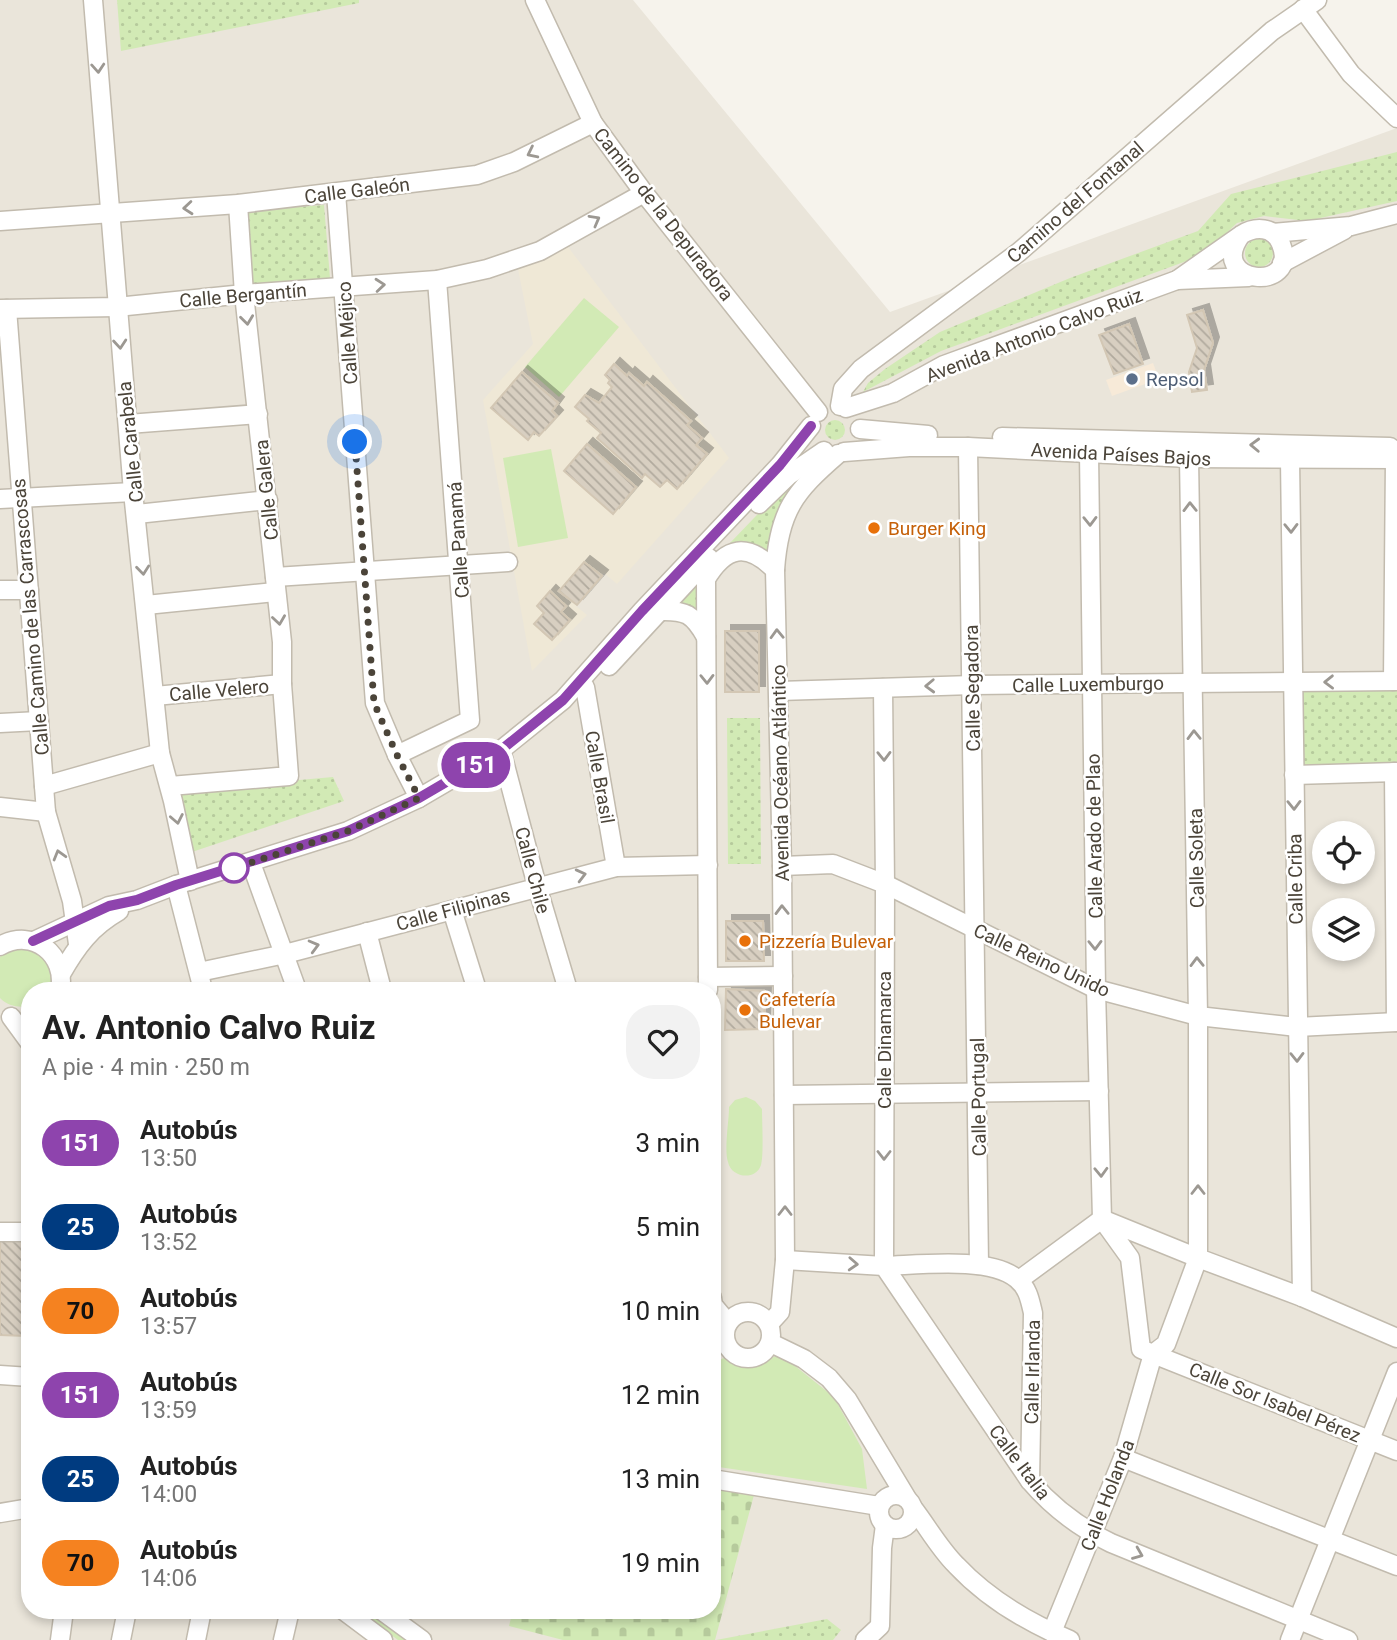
<!DOCTYPE html>
<html lang="es">
<head>
<meta charset="utf-8">
<style>
	body { margin:0; font-family:Roboto,sans-serif; background:#f2f2f2; color:#222; height:100vh; display:flex; flex-direction:column; font-size:26px; white-space:nowrap }
	* { box-sizing:border-box; margin:0 }
	p { font-size:23px; color:#767676 }
	.icon { flex:none; width:38px; height:38px; fill:none; stroke:currentColor; stroke-width:2; stroke-linecap:round; stroke-linejoin:round }
	.map { position:relative; flex:1; overflow:hidden }
	.details { position:absolute; left:21px; top:982px; width:700px; height:637px; display:flex; flex-direction:column; background:#fff; border-radius:28px; box-shadow:0 4px 10px #0003 }
	.details>* { flex:none }
	.badge { padding:0 14px; border-radius:23px; font-size:24px; line-height:46px }
	.fabs { position:absolute; left:1312px; top:821px; display:grid; gap:14px }
	.fabs a { display:grid; place-items:center; width:63px; height:63px; border-radius:50%; background:#fff; box-shadow:0 4px 10px #0003; font-size:35px }
	.you { position:absolute; width:35px; height:35px; margin:-18px; border:5px solid #fff; border-radius:50%; background:#1a73e8; box-shadow:0 0 0 10px #1a73e833 }
	.map>.badge { position:absolute; translate:-50% -50%; box-shadow:0 0 0 4px #fff }
	.round { display:grid; place-items:center; flex:none; width:74px; height:74px; border-radius:28px; background:#f2f2f2 }
	.overview { display:flex; align-items:center; justify-content:space-between; height:119px; padding:0 21px }
	h1 { font-size:33px; font-weight:700; line-height:52px }
	ul { padding:0; list-style:none }
	li { display:flex; align-items:center; gap:21px; height:84px; padding:0 21px }
	li div { flex:1 }
	li b { display:block; font-size:26px }
	li em { font-style:normal }
	li .badge { min-width:77px; font-weight:700; text-align:center }
	.map>svg:first-child { display:block }
</style>
</head>
<body>
<div class="map">
<svg width="1397" height="1640" viewBox="0 0 1397 1640">
	<defs>
		<pattern id="grass-dots" width="8" height="8" patternUnits="userSpaceOnUse" patternTransform="scale(1.75)"><rect width="8" height="8" fill="#d2eab5"/><path d="M2 2h.1M6 6h.1" fill="none" stroke="#b6ca9c" stroke-width="1.8" stroke-linecap="round"/></pattern>
		<pattern id="cemetery-stones" width="16" height="16" patternUnits="userSpaceOnUse" patternTransform="scale(1.75)"><rect width="16" height="16" fill="#d2eab5"/><path d="M2 7V4a2 2 0 0 1 4 0v3zM10 15v-3a2 2 0 0 1 4 0v3z" fill="#b6ca9c"/></pattern>
		<pattern id="building-back-hatch" width="6" height="6" patternUnits="userSpaceOnUse" patternTransform="scale(1.75)"><rect width="6" height="6" fill="#d8cfc1"/><path d="M-1 5l2 2M0 0l6 6M5-1l2 2" fill="none" stroke="#b1aa9e"/></pattern>
		<filter id="shadow"><feDropShadow dx="6" dy="-6" stdDeviation="0" flood-color="#0004"/></filter>
	</defs>
	<rect width="100%" height="100%" fill="#f6f3ec"/>
	<!-- residential -->
	<path fill="#eae5da" fill-rule="evenodd" d="M0 0H633L890 312 1397 128V1640H0ZM1325 833H1363V872H1325ZM1325 910H1363V948H1325ZM30 990H712V1610H30Z"/>
	<!-- commercial -->
	<polygon fill="#f7ead8" points="1153,363 1159,379 1112,396 1106,380"/>
	<!-- education -->
	<polygon fill="#efe8d6" points="568,247 729,458 617,584 604,573 576,606 587,615 532,671 483,400 533,344 518,269"/>
	<!-- grass -->
	<g fill="url(#grass-dots)">
		<polygon points="117,0 359,0 359,3 121,51"/>
		<polygon points="1397,152 1397,201 1307,221 1264,216 1237,223 1203,255 941,351 863,392 868,383 885,369 940,332 1070,278 1198,231 1231,194"/>
		<polygon points="324,205 330,278 252,284 246,211"/>
		<circle cx="1259" cy="253" r="14"/>
		<circle cx="835" cy="430" r="10"/>
		<path d="M806 470C786 496 771 520 769 553 756 545 745 543 730 543L779 492Z"/>
		<polygon points="699,577 698,611 675,601"/>
		<polygon points="1397,688 1397,766 1300,768 1300,690"/>
		<polygon points="727,718 760,718 761,864 728,864"/>
		<polygon points="333,777 344,801 192,852 177,791"/>
		<polygon points="827,1619 841,1630 833,1640 716,1640"/>
	</g>
	<!-- cemetery -->
	<polygon fill="url(#cemetery-stones)" points="712,1489 754,1495 715,1640 563,1640 509,1626 513,1610 712,1610"/>
	<!-- garden -->
	<g fill="#d2eab5">
		<polygon points="584,298 619,327 559,397 525,367"/>
		<polygon points="551,449 568,538 518,547 503,458"/>
		<path d="M18 948C41 949 59 967 49 990H30V1006C18 1008 8 1006 0 998V957L8 951Z"/>
		<path d="M746 1097 755 1101 762 1109C762 1122 764 1155 761 1165 756 1181 731 1178 728 1162 724 1148 729 1122 729 1107L735 1100Z"/>
		<polygon points="780,1354 834,1397 862,1449 867,1489 712,1466 712,1363 724,1358 752,1367"/>
		<polygon points="357,1610 371,1610 411,1640 398,1640"/>
	</g>
	<!-- building -->
	<g fill="url(#building-back-hatch)" stroke="#d3c7b4" stroke-width="2" filter="url(#shadow)">
		<polygon points="1203,310 1213,343 1204,370 1207,390 1192,392 1189,372 1197,348 1187,315"/>
		<polygon points="1129,324 1143,364 1114,374 1099,335"/>
		<polygon points="614,364 627,376 629,373 644,386 647,382 691,421 687,425 702,438 696,445 707,454 677,489 667,480 660,487 645,474 642,478 597,438 601,433 587,421 589,419 575,407 585,395 599,403 612,387 608,383 610,380 605,375"/>
		<polygon points="522,372 558,403 552,411 557,416 539,436 534,432 528,440 491,408"/>
		<polygon points="587,444 636,487 613,514 564,471"/>
		<polygon points="584,562 602,576 577,605 559,591"/>
		<polygon points="550,591 566,606 561,612 570,620 552,640 534,624 544,613 537,606"/>
		<rect x="725" y="631" width="34" height="61"/>
		<polygon points="726,921 763,921 764,961 726,961"/>
		<polygon points="726,989 765,991 764,1029 725,1030"/>
		<polygon points="29,1240 26,1336 0,1335 0,1241"/>
	</g>
	<g fill="none" stroke-linecap="round" stroke-linejoin="round">
		<!-- minor casing -->
		<g stroke="#c2bbae" stroke-width="21">
			<g id="minor">
				<polyline points="93,0 133,492 160,753 173,801 190,881"/>
				<polyline points="535,0 593,123 644,193 818,412"/>
				<polyline points="1303,9 1351,74 1397,118"/>
				<polyline points="336,193 375,703 397,755 419,798"/>
				<polyline points="0,221 238,204 477,175 514,162 593,123"/>
				<polyline points="1273,233 1351,226 1397,214"/>
				<polyline points="1282,263 1344,230"/>
				<polyline points="1177,280 1249,277"/>
				<polyline points="0,309 117,307 244,294 437,280 487,269 540,251 644,193"/>
				<polyline points="7,309 46,812 72,901 78,944"/>
				<polyline points="840,406 843,389 861,369 1019,252 1272,31 1317,0"/>
				<path d="M846 408 893 393 944 365 1177 280 1241 235C1255 226 1274 226 1281 244 1301 294 1205 284 1241 235"/>
				<polyline points="128,424 258,414"/>
				<polyline points="860,429 928,435"/>
				<polyline points="1002,437 1390,447"/>
				<polyline points="968,447 979,1265"/>
				<polyline points="844,452 909,447 968,447 1189,458 1397,459"/>
				<polyline points="1089,453 1096,989 1102,1219"/>
				<polyline points="1189,458 1198,1016 1198,1258 1302,1297 1397,1338"/>
				<polyline points="1290,460 1302,1297"/>
				<polyline points="0,499 133,492"/>
				<polyline points="759,504 789,475 824,451"/>
				<polyline points="137,514 268,500"/>
				<path d="M775 570C779 511 794 492 838 454"/>
				<polyline points="275,577 508,562"/>
				<polyline points="0,590 29,590"/>
				<polyline points="146,605 275,592"/>
				<path d="M659 611C686 610 693 614 706 637"/>
				<polyline points="609,666 709,558"/>
				<polyline points="1393,681 1395,459"/>
				<polyline points="585,687 616,867"/>
				<path d="M883 688 885 884 884 1266C919 1265 990 1256 1017 1279 1028 1288 1030 1300 1033 1313L1030 1481"/>
				<polyline points="779,691 973,685 1397,681"/>
				<polyline points="155,696 282,684"/>
				<polyline points="0,723 39,721"/>
				<polyline points="501,750 537,886 568,990"/>
				<polyline points="397,755 470,720 437,280"/>
				<polyline points="1394,772 1396,1022"/>
				<polyline points="1294,775 1397,772"/>
				<polyline points="44,786 160,753"/>
				<polyline points="170,786 289,776 282,684 282,642 244,294 238,204"/>
				<polyline points="0,807 46,812"/>
				<polyline points="251,863 297,990"/>
				<polyline points="782,866 833,864 885,884 1096,989 1198,1016 1297,1027 1397,1022"/>
				<polyline points="176,885 203,990"/>
				<polyline points="452,910 477,990"/>
				<polyline points="367,932 382,990"/>
				<polyline points="34,941 109,906 137,900 176,885 348,831 419,798 501,750 563,700 642,611 780,465 811,426"/>
				<path d="M0 946C33 927 67 955 60 990"/>
				<polyline points="199,972 285,954 616,867 708,865"/>
				<path d="M61 974C77 946 91 927 119 911"/>
				<polyline points="708,977 783,976"/>
				<path d="M708 990 706 579C726 546 747 542 775 570L782 866 785 1260 780 1312 769 1324"/>
				<polyline points="11,1017 30,1043"/>
				<polyline points="784,1095 1099,1091"/>
				<polygon points="1102,1219 1198,1258 1166,1344 1153,1354 1141,1349 1130,1258"/>
				<polyline points="0,1232 30,1232"/>
				<path d="M785 1260 884 1266 1030 1481C1053 1508 1078 1527 1111 1543L1348 1640"/>
				<polyline points="1019,1280 1102,1219"/>
				<polyline points="712,1298 713,1305 728,1323"/>
				<circle cx="748" cy="1335" r="23"/>
				<polyline points="771,1343 804,1359 829,1378 847,1399 906,1497"/>
				<polyline points="0,1375 30,1377"/>
				<polyline points="1123,1458 1397,1566"/>
				<polyline points="712,1479 879,1506"/>
				<circle cx="896" cy="1512" r="17"/>
				<path d="M913 1508C927 1526 939 1548 956 1565 987 1598 1029 1623 1070 1640"/>
				<polyline points="0,1513 30,1508"/>
				<polyline points="343,1610 383,1640"/>
				<polyline points="381,1610 422,1640"/>
				<polyline points="1052,1632 1123,1458 1153,1354 1397,1451"/>
				<polyline points="60,1640 64,1610"/>
				<polyline points="121,1640 127,1610"/>
				<polyline points="196,1640 202,1610"/>
				<polyline points="283,1640 290,1610"/>
				<polyline points="865,1640 880,1626 882,1548 885,1525"/>
				<polyline points="1290,1640 1397,1372"/>
			</g>
		</g>
		<!-- minor -->
		<use href="#minor" stroke="#fff" stroke-width="18"/>
	</g>
	<!-- one-way arrows -->
	<defs><path id="oneway-chevron" d="M-2-3.5L2.5 0L-2 3.5" fill="none" stroke-width="1.6" stroke-linecap="round" stroke-linejoin="round" transform="scale(1.75)"/></defs>
	<g stroke="#9c9892">
		<use href="#oneway-chevron" transform="translate(98 68) rotate(86)"/>
		<use href="#oneway-chevron" transform="translate(532 153) rotate(154)"/>
		<use href="#oneway-chevron" transform="translate(188 208) rotate(175)"/>
		<use href="#oneway-chevron" transform="translate(595 220) rotate(-29)"/>
		<use href="#oneway-chevron" transform="translate(380 285) rotate(-5)"/>
		<use href="#oneway-chevron" transform="translate(247 320) rotate(83)"/>
		<use href="#oneway-chevron" transform="translate(120 344) rotate(85)"/>
		<use href="#oneway-chevron" transform="translate(1255 445) rotate(-178)"/>
		<use href="#oneway-chevron" transform="translate(1190 507) rotate(-91)"/>
		<use href="#oneway-chevron" transform="translate(1090 521) rotate(89)"/>
		<use href="#oneway-chevron" transform="translate(1291 528) rotate(89)"/>
		<use href="#oneway-chevron" transform="translate(143 570) rotate(84)"/>
		<use href="#oneway-chevron" transform="translate(279 620) rotate(82)"/>
		<use href="#oneway-chevron" transform="translate(777 634) rotate(-92)"/>
		<use href="#oneway-chevron" transform="translate(707 679) rotate(89)"/>
		<use href="#oneway-chevron" transform="translate(1329 682) rotate(179)"/>
		<use href="#oneway-chevron" transform="translate(930 686) rotate(178)"/>
		<use href="#oneway-chevron" transform="translate(1194 735) rotate(-91)"/>
		<use href="#oneway-chevron" transform="translate(884 756) rotate(89)"/>
		<use href="#oneway-chevron" transform="translate(1294 805) rotate(89)"/>
		<use href="#oneway-chevron" transform="translate(177 819) rotate(79)"/>
		<use href="#oneway-chevron" transform="translate(59 855) rotate(-106)"/>
		<use href="#oneway-chevron" transform="translate(581 875) rotate(-14)"/>
		<use href="#oneway-chevron" transform="translate(782 910) rotate(-91)"/>
		<use href="#oneway-chevron" transform="translate(1095 945) rotate(89)"/>
		<use href="#oneway-chevron" transform="translate(314 946) rotate(-15)"/>
		<use href="#oneway-chevron" transform="translate(1197 962) rotate(-91)"/>
		<use href="#oneway-chevron" transform="translate(1297 1057) rotate(89)"/>
		<use href="#oneway-chevron" transform="translate(884 1155) rotate(90)"/>
		<use href="#oneway-chevron" transform="translate(1101 1172) rotate(88)"/>
		<use href="#oneway-chevron" transform="translate(1198 1190) rotate(-90)"/>
		<use href="#oneway-chevron" transform="translate(785 1211) rotate(-90)"/>
		<use href="#oneway-chevron" transform="translate(853 1264) rotate(3)"/>
		<use href="#oneway-chevron" transform="translate(1138 1554) rotate(22)"/>
	</g>
	<g fill="none" stroke-linecap="round" stroke-linejoin="round">
		<!-- line casing -->
		<g stroke="#fff" stroke-width="16">
			<polyline id="line" points="33,941 109,906 137,900 176,885 348,831 419,798 501,750 563,700 642,611 780,465 811,426"/>
		</g>
		<!-- line -->
		<use href="#line" stroke="#8e44ad" stroke-width="10"/>
		<!-- walk -->
		<polyline stroke="#4b4439" stroke-width="7" stroke-dasharray="0 12.6" points="234,868 231,869 348,831 419,798 397,755 374,703 355,442"/>
	</g>
	<!-- markers -->
	<circle fill="#5c6f8a" stroke="#fff" stroke-width="2.5" cx="1132" cy="379" r="7"/>
	<g fill="#e8710a" stroke="#fff" stroke-width="2.5">
		<circle cx="874" cy="528" r="7"/>
		<circle cx="745" cy="941" r="7"/>
		<circle cx="745" cy="1010" r="7"/>
	</g>
	<circle fill="#fff" stroke="#8e44ad" stroke-width="3.5" cx="234" cy="868" r="14"/>
	<g text-anchor="middle" stroke-width="5" stroke-linejoin="round" paint-order="stroke">
		<!-- street labels -->
		<g font-size="19" fill="#4b4439" stroke="#fff">
			<text transform="translate(357 190) rotate(-7)" y="7">Calle Galeón</text>
			<text transform="translate(1075 202) rotate(-41)" y="7">Camino del Fontanal</text>
			<text transform="translate(664 214) rotate(52)" y="7">Camino de la Depuradora</text>
			<text transform="translate(243 295) rotate(-5)" y="7">Calle Bergantín</text>
			<text transform="translate(347 333) rotate(-94)" y="7">Calle Méjico</text>
			<text transform="translate(1034 335) rotate(-21)" y="7">Avenida Antonio Calvo Ruiz</text>
			<text transform="translate(130 442) rotate(-96)" y="7">Calle Carabela</text>
			<text transform="translate(1121 454) rotate(3)" y="7">Avenida Países Bajos</text>
			<text transform="translate(266 490) rotate(-96)" y="7">Calle Galera</text>
			<text transform="translate(458 540) rotate(-94)" y="7">Calle Panamá</text>
			<text transform="translate(30 617) rotate(-95)" y="7">Calle Camino de las Carrascosas</text>
			<text transform="translate(1088 684) rotate(-1)" y="7">Calle Luxemburgo</text>
			<text transform="translate(972 688) rotate(-91)" y="7">Calle Segadora</text>
			<text transform="translate(219 690) rotate(-5)" y="7">Calle Velero</text>
			<text transform="translate(780 773) rotate(-91)" y="7">Avenida Océano Atlántico</text>
			<text transform="translate(600 777) rotate(80)" y="7">Calle Brasil</text>
			<text transform="translate(1094 836) rotate(-91)" y="7">Calle Arado de Plao</text>
			<text transform="translate(1196 858) rotate(-91)" y="7">Calle Soleta</text>
			<text transform="translate(533 870) rotate(75)" y="7">Calle Chile</text>
			<text transform="translate(1295 879) rotate(-91)" y="7">Calle Criba</text>
			<text transform="translate(453 909) rotate(-15)" y="7">Calle Filipinas</text>
			<text transform="translate(1042 960) rotate(25)" y="7">Calle Reino Unido</text>
			<text transform="translate(884 1040) rotate(-90)" y="7">Calle Dinamarca</text>
			<text transform="translate(978 1097) rotate(-91)" y="7">Calle Portugal</text>
			<text transform="translate(1032 1372) rotate(-89)" y="7">Calle Irlanda</text>
			<text transform="translate(1275 1402) rotate(22)" y="7">Calle Sor Isabel Pérez</text>
			<text transform="translate(1020 1462) rotate(53)" y="7">Calle Italia</text>
			<text transform="translate(1107 1495) rotate(-69)" y="7">Calle Holanda</text>
		</g>
		<!-- service labels -->
		<g font-size="19" fill="#4e5e75" stroke="#fff" text-anchor="start">
			<text x="1146" y="386">Repsol</text>
		</g>
		<!-- food labels -->
		<g font-size="19" fill="#c56008" stroke="#fff" text-anchor="start">
			<text x="888" y="535">Burger King</text>
			<text x="759" y="948">Pizzería Bulevar</text>
			<text x="759" y="1006">Cafetería<tspan x="759" dy="22">Bulevar</tspan></text>
		</g>
	</g>
</svg>
<div class="fabs">
<a><svg class="icon" aria-label="locate" viewBox="0 0 24 24"><circle cx="12" cy="12" r="6"/><path d="M12 2v4M12 18v4M2 12h4M18 12h4"/></svg></a>
<a><svg class="icon" aria-label="layers" viewBox="0 0 24 24"><path d="M12 4l9 5-9 5-9-5zM3 14l9 5 9-5"/></svg></a>
</div>
<div class="you" style="left:355px;top:442px"></div>
<b class="badge" style="left:476px;top:765px;background:#8e44ad;color:#fff">151</b>
<section class="details">
<div class="overview"><div><h1>Av. Antonio Calvo Ruiz</h1><p>A pie · 4 min · 250 m</p></div><a class="round"><svg class="icon" aria-label="heart" viewBox="0 0 24 24"><path d="M12 20l-8-8c-3-5 5-10 8-4 3-6 11-1 8 4z"/></svg></a></div>
<ul>
<li><span class="badge" style="background:#8e44ad;color:#fff">151</span><div><b>Autobús</b><p>13:50</p></div><em>3 min</em></li>
<li><span class="badge" style="background:#003b80;color:#fff">25</span><div><b>Autobús</b><p>13:52</p></div><em>5 min</em></li>
<li><span class="badge" style="background:#f58220;color:#111">70</span><div><b>Autobús</b><p>13:57</p></div><em>10 min</em></li>
<li><span class="badge" style="background:#8e44ad;color:#fff">151</span><div><b>Autobús</b><p>13:59</p></div><em>12 min</em></li>
<li><span class="badge" style="background:#003b80;color:#fff">25</span><div><b>Autobús</b><p>14:00</p></div><em>13 min</em></li>
<li><span class="badge" style="background:#f58220;color:#111">70</span><div><b>Autobús</b><p>14:06</p></div><em>19 min</em></li>
</ul>
</section>
</div>
</body>
</html>
